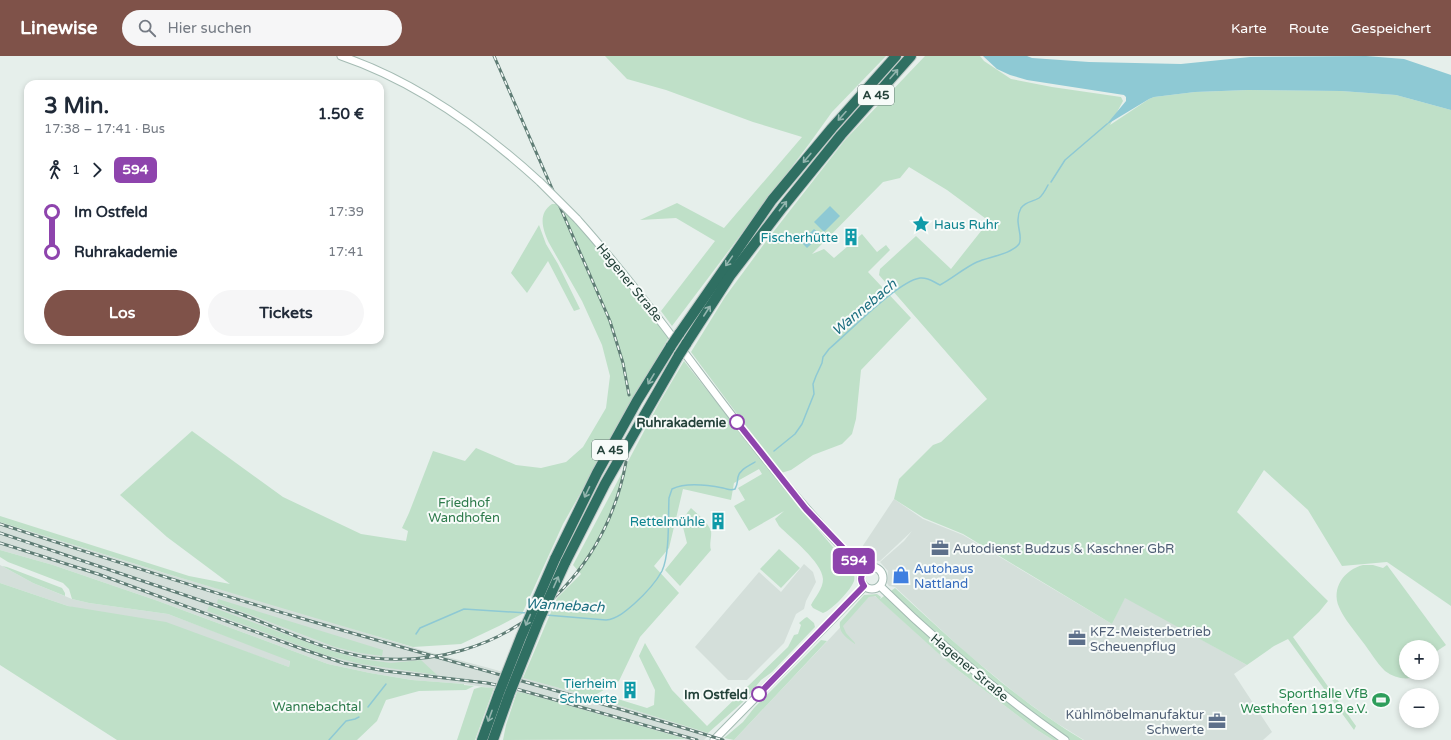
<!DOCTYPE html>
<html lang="de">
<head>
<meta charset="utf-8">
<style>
	body { margin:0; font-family:"Varela Round",sans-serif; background:#f6f6f7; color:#1f2937; height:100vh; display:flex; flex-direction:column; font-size:15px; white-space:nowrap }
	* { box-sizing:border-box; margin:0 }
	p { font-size:13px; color:#747a83 }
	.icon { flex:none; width:22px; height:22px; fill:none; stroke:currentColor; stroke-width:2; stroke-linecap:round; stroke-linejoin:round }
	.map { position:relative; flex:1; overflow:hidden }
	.details { position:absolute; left:24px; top:24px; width:360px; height:264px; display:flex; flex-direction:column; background:#fff; border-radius:12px; box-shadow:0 2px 6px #0003 }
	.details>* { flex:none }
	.badge { padding:0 8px; border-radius:6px; font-size:14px; line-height:26px }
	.controls { position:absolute; left:1399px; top:584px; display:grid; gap:8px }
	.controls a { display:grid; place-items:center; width:40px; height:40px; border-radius:50%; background:#fff; box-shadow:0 2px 6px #0003; font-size:20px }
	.map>.badge { position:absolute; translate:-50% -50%; box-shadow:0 0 0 2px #fff }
	.legs { display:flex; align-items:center; gap:6px; height:44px; padding:0 20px; font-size:13px }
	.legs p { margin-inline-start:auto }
	.headline { display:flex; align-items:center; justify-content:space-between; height:68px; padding:0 20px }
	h1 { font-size:22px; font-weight:700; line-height:30px }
	.primary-button { display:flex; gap:8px; margin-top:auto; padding:8px 20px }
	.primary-button a { flex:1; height:46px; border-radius:24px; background:#7f5249; color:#fff; font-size:16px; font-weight:700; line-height:46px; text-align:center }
	.primary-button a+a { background:#f6f6f7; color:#1f2937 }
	ul { padding:0 20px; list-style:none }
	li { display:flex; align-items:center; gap:14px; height:40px; font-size:15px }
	li i { display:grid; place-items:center; width:6px; height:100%; margin:0 5px; background:currentColor }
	li i::after { content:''; width:10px; height:10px; margin:-5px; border:3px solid; border-radius:50%; background:#fff }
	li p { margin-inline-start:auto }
	li:first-child i { background:linear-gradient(#0000 50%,currentColor 0) }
	li:last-child i { background:linear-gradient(currentColor 50%,#0000 0) }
	header { display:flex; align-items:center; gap:24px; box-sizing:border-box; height:56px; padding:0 20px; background:#7f5249; color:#fff }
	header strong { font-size:19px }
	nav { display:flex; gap:22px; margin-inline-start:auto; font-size:14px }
	.search { width:280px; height:36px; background:#f6f6f7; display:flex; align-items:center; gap:10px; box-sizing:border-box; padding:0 14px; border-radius:22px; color:#747a83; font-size:15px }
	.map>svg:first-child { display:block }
</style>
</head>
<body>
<header>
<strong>Linewise</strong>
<div class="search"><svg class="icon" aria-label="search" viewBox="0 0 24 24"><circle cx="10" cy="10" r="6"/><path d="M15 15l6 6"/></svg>Hier suchen</div>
<nav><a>Karte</a><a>Route</a><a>Gespeichert</a></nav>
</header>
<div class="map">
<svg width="1451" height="684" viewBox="0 0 1451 684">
	<rect width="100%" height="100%" fill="#e6efeb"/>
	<!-- built -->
	<g fill="#d4dfda">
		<polygon points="894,443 923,463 963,479 1112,568 1125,541 1247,609 1234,618 1272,676 1263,684 1084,684 1055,666 1020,641 965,596 895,531 889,530 887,527 888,515 880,506 904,485 912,475 880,505 867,506 858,497"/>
		<polygon points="0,466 171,519 289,553 425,595 489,612 592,641 708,677 708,680 704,684 688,684 517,636 464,628 412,624 370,617 328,608 158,545 53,509 0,494"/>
		<polygon points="804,508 813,516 816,526 806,545 804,553 796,558 784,587 747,624 728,624 695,591 759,516 781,536"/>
		<polygon points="0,509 33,527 72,543 89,547 168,558 290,604 289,611 235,592 68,550 0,527"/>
		<polygon points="873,539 880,544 950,608 1034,672 1053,684 734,684 869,541"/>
	</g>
	<!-- green -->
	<g fill="#bfe0c8">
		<polygon points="605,0 886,0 832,56 809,88 672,270 661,255 715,185 676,162 640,164 677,147 724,172 802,81 753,66 666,34 627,23"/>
		<polygon points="925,0 980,0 984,5 1011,23 1052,31 1121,41 1123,45 1110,69 1149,43 1154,41 1195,36 1248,34 1341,35 1396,39 1451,54 1451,550 1387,506 1342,510 1308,454 1264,414 1237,456 1328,545 1319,556 1293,581 1356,670 1354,674 1288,583 1274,590 1247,609 1125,542 1112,568 963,478 924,462 894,443 899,423 933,389 941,386 987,343 879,219 880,213 916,180 951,213 989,165 947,134 909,111 900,122 883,126 812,198 824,193 834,202 862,178 877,196 886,189 890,194 868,216 911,262 861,314 856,363 852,378 842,388 813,399 791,414 781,417 691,296 725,241 767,184 845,84"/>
		<path d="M552 148H558L595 189 669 281 563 468 522 558 499 570 461 588 413 591 171 519 0 466V460L189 520 230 528 167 481 120 439 192 375 283 441 361 478 406 485 408 475 402 472 409 457 433 395 465 405 476 392 516 409 541 412 566 406 583 391 606 352 610 320 602 289 582 245 549 187C543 174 537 158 552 148Z"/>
		<polygon points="539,169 546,188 558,208 580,253 574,255 548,205 527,237 511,217"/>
		<path d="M684 305 799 451 854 516C854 519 855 522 854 525 851 534 832 554 823 557L813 552 811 549C815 541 823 533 823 523 822 506 791 482 779 470L775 463 784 455 749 475 734 450 745 444 738 432 762 418 759 413 734 427 731 444 683 433 669 492 654 510 679 537 640 581 619 625 597 638 608 640 647 652 654 649 655 634 639 600 645 587 672 634 707 670 788 591 794 579 798 578 801 569 799 567 805 562 807 561 814 567 815 571 772 616 761 624 743 646 708 677 592 641 523 622 557 542 581 518 573 509 658 349Z"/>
		<path d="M691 452C697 458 708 466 711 475 712 480 709 488 711 494L680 530 665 514 687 487 682 467 687 457Z"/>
		<polygon points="779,493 800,512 781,532 760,513"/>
		<polygon points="0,494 53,509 158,545 328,608 370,617 412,624 464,628 464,629 474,630 466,634 419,635 386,644 377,665 357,684 117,684 0,609 0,527 68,550 166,566 289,611 290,605 168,558 89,547 72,543 69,533 63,527 8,506 0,501"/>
		<path d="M1363 509H1373L1383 512 1387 509 1446 589 1437 595 1435 604 1432 609V591H1406V617H1424C1411 625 1397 624 1385 615 1376 606 1370 595 1362 585 1355 575 1344 563 1339 551 1331 532 1344 514 1363 509Z"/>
		<polygon points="2,510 7,511 62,532 65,537 65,540 33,527"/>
		<path d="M895 532C955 587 1013 642 1083 684H1053L1034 672 950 608 875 540 869 541 843 570 846 577 855 587V588C847 582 838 577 840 566L864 539 877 538 881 541 880 543Z"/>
		<polygon points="218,543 383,594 382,600 360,597 335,591 254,560 217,547"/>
		<polygon points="209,550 328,594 361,603 391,607 421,604 437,619 361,608 325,599 207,555"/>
		<polygon points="821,584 827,585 734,684 724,682 743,666 754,652"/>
		<polygon points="481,631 494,632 475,684 457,684 474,633"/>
		<polygon points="517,636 524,637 686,683 503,684 506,669"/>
	</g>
	<!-- water -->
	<g fill="#8ec9d4">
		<polygon points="983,0 1027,0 1032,2 1089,6 1181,8 1250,1 1366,0 1404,3 1451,19 1451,54 1396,39 1341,35 1248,34 1195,36 1154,41 1149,43 1106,69 1126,45 1126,41 1124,39 1027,24 1010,19 997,13"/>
		<polygon points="830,150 840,160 824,176 814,166"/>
		<polygon points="814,173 821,179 807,192 801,186"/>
	</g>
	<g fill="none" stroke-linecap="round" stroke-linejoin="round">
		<!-- stream -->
		<g stroke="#8ec9d4" stroke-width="1.5">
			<polyline points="1051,126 1065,104 1107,68"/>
			<path d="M774 395 795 378 802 368 814 338 813 328 816 320 822 307 823 301 829 293C848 277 898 225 920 222 929 221 933 226 940 229 953 222 964 212 977 206 988 201 1012 198 1019 188 1024 180 1013 166 1021 152 1026 145 1033 146 1039 142 1043 139 1046 133 1048 129"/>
			<path d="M546 559 606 564C617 563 626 555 634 548 644 539 656 526 662 515 670 498 668 462 669 442L672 433C686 426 708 429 723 432 728 433 730 435 735 433 738 428 737 426 738 421 740 413 749 410 755 406"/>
			<polyline points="416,578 420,572 464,553 527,557"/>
			<polyline points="368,651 386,628"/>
			<polyline points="329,684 346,665 355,663 359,661"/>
		</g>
		<!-- secondary casing -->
		<g stroke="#a4bbb3" stroke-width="9">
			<g id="secondary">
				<path d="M341 0C415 25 482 73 540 126"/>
				<path d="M577 163C678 276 756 408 864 514"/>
				<circle cx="872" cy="522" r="11"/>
				<path d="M880 530C938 587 998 637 1065 684"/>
				<polyline points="714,684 864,531"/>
			</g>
		</g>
		<!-- motorway casing -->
		<g stroke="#c2cac8" stroke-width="12">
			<g id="motorway">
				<polyline points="679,278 772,144 832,72 896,0"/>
				<polyline points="686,288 730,220 782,152 841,79 911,0"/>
				<polyline points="555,503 597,417 637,345 671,290"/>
				<polyline points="565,507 605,428 679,299"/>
				<polyline points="482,684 499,637"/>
				<polyline points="493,684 509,639"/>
			</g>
		</g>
		<!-- secondary -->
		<use href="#secondary" stroke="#fff" stroke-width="7"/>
		<!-- motorway -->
		<use href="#motorway" stroke="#2f6f62" stroke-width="10"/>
		<!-- rail casing -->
		<g stroke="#5f7d75" stroke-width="3">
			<g id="rail">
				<polyline points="494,0 610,265 623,307 629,339"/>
				<path d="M0 468C99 500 197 532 297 561 439 603 582 640 723 684"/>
				<path d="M0 477C78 504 157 529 235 556 280 572 325 596 373 602 500 615 604 528 626 406"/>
				<polyline points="0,487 98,518 305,594 343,607 385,615 487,627 520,634 697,684"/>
			</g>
		</g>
		<!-- rail -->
		<use href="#rail" stroke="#f7fbf9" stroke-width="1.5" stroke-dasharray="4.5" stroke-linecap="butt"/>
		<!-- secondary-bridge casing -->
		<g stroke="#a4bbb3" stroke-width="9" stroke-linecap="butt">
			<polyline id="secondary-bridge" points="540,126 577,163"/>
		</g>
		<!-- motorway-bridge casing -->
		<g stroke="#c2cac8" stroke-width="12" stroke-linecap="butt">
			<g id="motorway-bridge">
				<polyline points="671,290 679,278"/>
				<polyline points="679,299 686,288"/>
				<polyline points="499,637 521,581 555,503"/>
				<polyline points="509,639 539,564 565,507"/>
			</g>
		</g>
		<!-- secondary-bridge -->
		<use href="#secondary-bridge" stroke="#fff" stroke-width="7"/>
		<!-- motorway-bridge -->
		<use href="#motorway-bridge" stroke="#2f6f62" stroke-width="10"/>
	</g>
	<!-- one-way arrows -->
	<defs><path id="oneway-shaft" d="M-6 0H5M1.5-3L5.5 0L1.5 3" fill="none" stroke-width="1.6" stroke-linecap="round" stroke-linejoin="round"/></defs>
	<g stroke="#93b5ae">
		<use href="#oneway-shaft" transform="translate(894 18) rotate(-49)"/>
		<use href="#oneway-shaft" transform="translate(842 60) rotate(132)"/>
		<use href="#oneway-shaft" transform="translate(807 102) rotate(130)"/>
		<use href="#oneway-shaft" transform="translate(783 150) rotate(-52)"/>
		<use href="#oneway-shaft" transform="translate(729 205) rotate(125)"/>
		<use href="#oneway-shaft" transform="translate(707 255) rotate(-57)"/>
		<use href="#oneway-shaft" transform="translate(651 323) rotate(121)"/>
		<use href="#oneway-shaft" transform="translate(587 436) rotate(116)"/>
		<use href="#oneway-shaft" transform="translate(556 526) rotate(-66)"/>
		<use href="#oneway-shaft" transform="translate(528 564) rotate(113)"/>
		<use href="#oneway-shaft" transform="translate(490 660) rotate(110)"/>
	</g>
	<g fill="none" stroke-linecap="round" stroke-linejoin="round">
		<!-- line-1 casing -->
		<g stroke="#fff" stroke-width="9">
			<path id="line-1" d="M737 366 806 453 864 514C860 520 860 525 864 530L759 638"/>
		</g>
		<!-- line-1 -->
		<use href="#line-1" stroke="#8e44ad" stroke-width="6"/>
	</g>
	<!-- icons -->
	<defs>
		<g id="sight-bare" transform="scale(1.38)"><path d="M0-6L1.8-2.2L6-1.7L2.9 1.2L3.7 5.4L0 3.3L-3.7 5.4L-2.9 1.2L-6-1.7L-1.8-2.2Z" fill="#0f9aa8" stroke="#f7fbf9" stroke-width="2.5" paint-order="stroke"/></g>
		<g id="building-bare" transform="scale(1.38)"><path d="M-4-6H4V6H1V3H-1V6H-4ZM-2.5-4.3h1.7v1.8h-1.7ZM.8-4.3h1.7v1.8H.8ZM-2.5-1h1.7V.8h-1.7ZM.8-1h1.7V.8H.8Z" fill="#0f9aa8" stroke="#f7fbf9" stroke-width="2.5" paint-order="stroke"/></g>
		<g id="office-bare" transform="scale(1.38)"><path d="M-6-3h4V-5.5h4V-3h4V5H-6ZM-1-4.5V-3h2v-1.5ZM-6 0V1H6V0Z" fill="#5c6f8a" stroke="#f7fbf9" stroke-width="2.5" paint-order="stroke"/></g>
		<g id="shop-bare" transform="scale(1.38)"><path d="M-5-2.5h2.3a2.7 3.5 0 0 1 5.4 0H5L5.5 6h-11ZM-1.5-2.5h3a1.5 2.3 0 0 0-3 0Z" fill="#3f7fe0" stroke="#f7fbf9" stroke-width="2.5" paint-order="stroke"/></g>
		<g id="stadium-bare" transform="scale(1.38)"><path d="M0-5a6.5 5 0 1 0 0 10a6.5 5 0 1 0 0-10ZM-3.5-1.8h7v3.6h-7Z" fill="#2e9e5b" stroke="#f7fbf9" stroke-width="2.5" paint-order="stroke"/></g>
	</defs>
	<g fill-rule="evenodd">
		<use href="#sight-bare" x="921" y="168"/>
		<use href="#building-bare" x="851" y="181"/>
		<use href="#building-bare" x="718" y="465"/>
		<use href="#office-bare" x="940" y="492"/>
		<use href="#shop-bare" x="901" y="519"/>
		<use href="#office-bare" x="1077" y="582"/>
		<use href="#building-bare" x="630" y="634"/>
		<use href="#stadium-bare" x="1381" y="644"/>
		<use href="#office-bare" x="1217" y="665"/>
	</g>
	<!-- markers -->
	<g fill="#fff" stroke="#8e44ad" stroke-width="2">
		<circle cx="737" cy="366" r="7"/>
		<circle cx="759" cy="638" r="7"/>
	</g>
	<g text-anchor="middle" stroke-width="4" stroke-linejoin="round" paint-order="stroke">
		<!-- shield labels -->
		<g fill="#f7fbf9" stroke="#637a73" stroke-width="1">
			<rect x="858" y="29" width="36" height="20" rx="3"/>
			<rect x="592" y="384" width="36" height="20" rx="3"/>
		</g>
		<g font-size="12" font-weight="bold" fill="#24423a">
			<text x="876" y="43">A 45</text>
			<text x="610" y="398">A 45</text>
		</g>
		<!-- culture labels -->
		<g font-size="13" fill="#0d838f" stroke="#f7fbf9" text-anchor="end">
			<text x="934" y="173" text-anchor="start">Haus Ruhr</text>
			<text x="838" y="186">Fischerhütte</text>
			<text x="705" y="470">Rettelmühle</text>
			<text x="617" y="632">Tierheim<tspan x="617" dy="15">Schwerte</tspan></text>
		</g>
		<!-- street labels -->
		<g font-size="13" fill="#24423a" stroke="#f7fbf9">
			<text transform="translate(630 226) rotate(51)" y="5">Hagener Straße</text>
			<text transform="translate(970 611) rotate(40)" y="5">Hagener Straße</text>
		</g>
		<!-- stop labels -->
		<g font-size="13" font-weight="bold" fill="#24423a" stroke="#f7fbf9" text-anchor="end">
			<text x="726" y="371">Ruhrakademie</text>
			<text x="748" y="643">Im Ostfeld</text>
		</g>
		<!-- park labels -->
		<g font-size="13" fill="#2d7a4b" stroke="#f7fbf9">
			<text x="464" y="451">Friedhof<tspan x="464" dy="15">Wandhofen</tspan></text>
			<text x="317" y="655">Wannebachtal</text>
		</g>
		<!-- service labels -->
		<g font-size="13" fill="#4e5e75" stroke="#f7fbf9" text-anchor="start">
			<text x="953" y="497">Autodienst Budzus &amp; Kaschner GbR</text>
			<text x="1090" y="580">KFZ-Meisterbetrieb<tspan x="1090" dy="15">Scheuenpflug</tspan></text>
			<text x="1204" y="663" text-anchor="end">Kühlmöbelmanufaktur<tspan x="1204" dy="15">Schwerte</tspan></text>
		</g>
		<!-- shop labels -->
		<g font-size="13" fill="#366cbe" stroke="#f7fbf9" text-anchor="start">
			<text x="914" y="517">Autohaus<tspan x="914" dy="15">Nattland</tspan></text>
		</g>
		<!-- leisure labels -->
		<g font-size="13" fill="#27864d" stroke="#f7fbf9" text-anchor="end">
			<text x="1368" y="642">Sporthalle VfB<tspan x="1368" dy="15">Westhofen 1919 e.V.</tspan></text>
		</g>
		<!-- water labels -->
		<g font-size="14" font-style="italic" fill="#1c6f80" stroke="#f7fbf9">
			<text transform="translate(864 251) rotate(-40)" y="5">Wannebach</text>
			<text transform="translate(565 549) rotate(3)" y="5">Wannebach</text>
		</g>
	</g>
</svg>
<div class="controls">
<a>+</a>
<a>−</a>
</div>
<b class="badge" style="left:854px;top:505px;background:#8e44ad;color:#fff">594</b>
<section class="details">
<div class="headline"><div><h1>3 Min.</h1><p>17:38 – 17:41 · Bus</p></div><b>1.50 €</b></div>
<div class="legs"><svg class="icon" aria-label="walk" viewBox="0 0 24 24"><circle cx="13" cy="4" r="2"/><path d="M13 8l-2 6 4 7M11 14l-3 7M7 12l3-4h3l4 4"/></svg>1<svg class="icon" aria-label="forward" viewBox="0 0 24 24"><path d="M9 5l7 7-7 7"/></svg><b class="badge" style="background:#8e44ad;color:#fff">594</b></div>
<ul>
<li><i style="color:#8e44ad"></i><b>Im Ostfeld</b><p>17:39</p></li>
<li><i style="color:#8e44ad"></i><b>Ruhrakademie</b><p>17:41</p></li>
</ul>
<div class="primary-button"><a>Los</a><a>Tickets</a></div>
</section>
</div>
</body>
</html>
